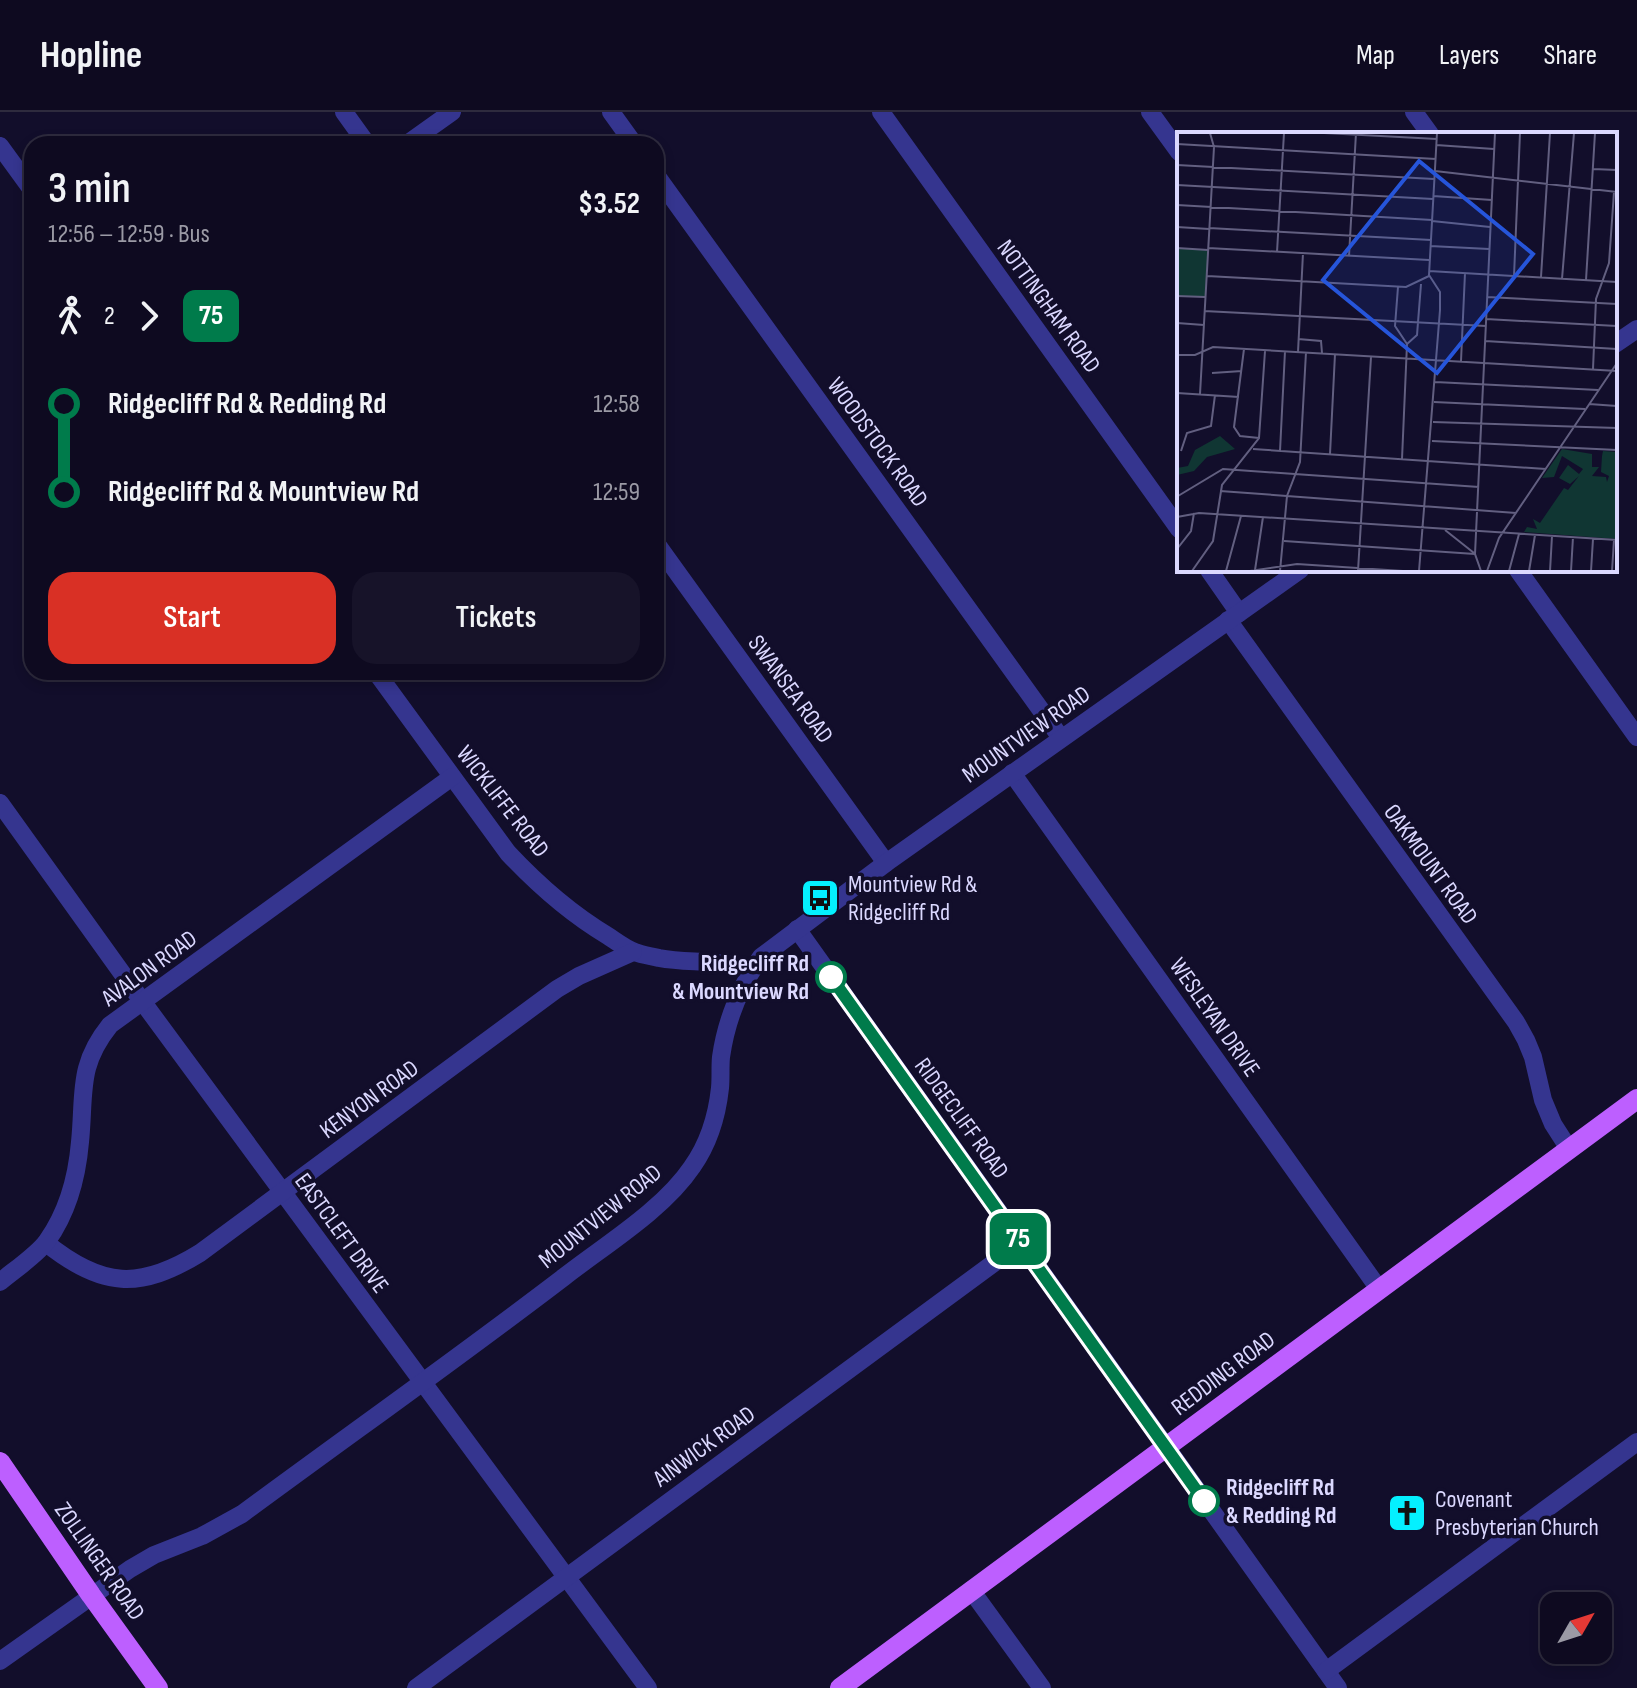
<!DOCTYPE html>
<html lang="en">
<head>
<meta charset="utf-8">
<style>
	body { margin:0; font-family:"Sofia Sans Condensed",sans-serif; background:#171329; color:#f1f3f6; height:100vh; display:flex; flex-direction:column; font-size:30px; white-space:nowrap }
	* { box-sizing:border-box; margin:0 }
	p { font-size:26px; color:#9b9aa5 }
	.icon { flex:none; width:44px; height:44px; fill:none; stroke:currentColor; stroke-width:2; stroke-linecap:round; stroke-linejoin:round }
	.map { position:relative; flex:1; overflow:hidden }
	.details { position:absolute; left:24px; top:24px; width:640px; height:544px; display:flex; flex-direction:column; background:#0e0a20; border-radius:24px; box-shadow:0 4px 12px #0003,0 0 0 2px #2e2b3e }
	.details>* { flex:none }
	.badge { padding:0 16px; border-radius:12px; font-size:28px; line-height:52px }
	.needle { width:52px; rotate:51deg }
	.controls { position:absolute; left:1540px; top:1480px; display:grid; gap:16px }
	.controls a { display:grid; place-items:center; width:72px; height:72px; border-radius:16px; background:#0e0a20; box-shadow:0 4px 12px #0003,0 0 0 2px #2e2b3e; font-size:40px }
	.map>.badge { position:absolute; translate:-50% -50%; box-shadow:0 0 0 4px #fff }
	.legs { display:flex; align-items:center; gap:12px; height:88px; padding:0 24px; font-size:26px }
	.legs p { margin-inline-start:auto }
	.head { display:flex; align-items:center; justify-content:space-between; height:136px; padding:0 24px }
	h1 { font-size:44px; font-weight:600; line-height:60px }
	.action { display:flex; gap:16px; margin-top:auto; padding:16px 24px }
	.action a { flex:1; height:92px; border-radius:24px; background:#d93025; color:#fff; font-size:32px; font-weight:600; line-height:92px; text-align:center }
	.action a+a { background:#171329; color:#f1f3f6 }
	ul { padding:0 24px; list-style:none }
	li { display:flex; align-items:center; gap:28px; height:88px; font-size:30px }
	li i { display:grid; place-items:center; width:12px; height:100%; margin:0 10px; background:currentColor }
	li i::after { content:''; width:20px; height:20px; margin:-10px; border:6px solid; border-radius:50%; background:#0e0a20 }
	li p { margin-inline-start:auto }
	li:first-child i { background:linear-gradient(#0000 50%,currentColor 0) }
	li:last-child i { background:linear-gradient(currentColor 50%,#0000 0) }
	header { display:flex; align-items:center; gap:48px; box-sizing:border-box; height:112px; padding:0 40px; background:#0e0a20; border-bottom:2px solid #2e2b3e }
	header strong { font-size:38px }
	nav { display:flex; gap:44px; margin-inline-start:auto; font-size:28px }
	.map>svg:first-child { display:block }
</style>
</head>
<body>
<header>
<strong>Hopline</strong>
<nav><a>Map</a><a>Layers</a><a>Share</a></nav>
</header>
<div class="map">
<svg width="1637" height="1576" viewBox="0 0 1637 1576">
	<rect width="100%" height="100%" fill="#120e2b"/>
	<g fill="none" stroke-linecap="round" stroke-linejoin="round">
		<!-- minor -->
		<g stroke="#35358f" stroke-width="18">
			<polyline points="344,0 367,32"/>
			<polyline points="611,0 634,32"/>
			<polyline points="881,0 1179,417"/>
			<polyline points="1150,0 1179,40"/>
			<polyline points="1414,0 1430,22"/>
			<polyline points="407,32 452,0"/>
			<polyline points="0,34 32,78"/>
			<polyline points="656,63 1061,626"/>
			<polyline points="1615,232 1637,217"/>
			<polyline points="656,431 886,751"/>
			<polyline points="1209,458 1239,501"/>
			<polyline points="1518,458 1637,625"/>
			<polyline points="1228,508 1516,910 1526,928 1533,945 1543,988 1553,1012 1569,1037"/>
			<path d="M376 560 508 741C538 773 571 802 608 824 617 830 626 837 635 840 642 843 651 844 659 846 691 852 719 846 751 859"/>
			<polyline points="1012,661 1379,1177"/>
			<polyline points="0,691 142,889 648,1576"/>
			<polyline points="797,817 1338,1576"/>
			<path d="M46 1131C102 1176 140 1178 200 1141L557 877 579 864 633 840"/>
			<path d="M0 1170C13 1159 38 1142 47 1129 67 1101 77 1065 80 1030 85 981 77 954 110 913L452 665"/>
			<polyline points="971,1478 1042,1576"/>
			<path d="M0 1549 130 1457 154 1443 202 1424 242 1402C349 1323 458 1246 564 1165 605 1133 663 1098 692 1055 709 1031 717 1004 720 976 721 966 720 955 721 945 726 910 740 874 761 845L886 751 1300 458"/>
			<polyline points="1326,1559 1637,1330"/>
			<polyline points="416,1576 1021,1131"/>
		</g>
		<!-- major -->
		<g stroke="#bd5fff" stroke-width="20">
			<polyline points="0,1350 91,1483 158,1576"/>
			<polyline points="840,1576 1637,987"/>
		</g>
	</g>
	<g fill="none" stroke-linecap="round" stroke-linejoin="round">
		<!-- line-1 casing -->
		<g stroke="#fff" stroke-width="18">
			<polyline id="line-1" points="831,865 1204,1389"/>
		</g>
		<!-- line-1 -->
		<use href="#line-1" stroke="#007b4b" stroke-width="12"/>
	</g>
	<!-- icons -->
	<defs>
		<g id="bus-square" transform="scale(2)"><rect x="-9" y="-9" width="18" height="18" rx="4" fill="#04f0ff" stroke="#120e2b"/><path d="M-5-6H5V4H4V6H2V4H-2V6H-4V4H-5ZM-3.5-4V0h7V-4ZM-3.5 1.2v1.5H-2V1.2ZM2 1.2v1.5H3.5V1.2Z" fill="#111"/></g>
		<g id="church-square" transform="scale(2)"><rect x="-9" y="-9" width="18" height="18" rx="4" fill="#04f0ff" stroke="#120e2b"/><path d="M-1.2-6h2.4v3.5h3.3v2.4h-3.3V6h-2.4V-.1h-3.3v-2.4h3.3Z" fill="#111"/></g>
	</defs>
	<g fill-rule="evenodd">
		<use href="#bus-square" x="820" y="786"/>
		<use href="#church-square" x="1407" y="1401"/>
	</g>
	<!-- markers -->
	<g fill="#fff" stroke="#007b4b" stroke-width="4">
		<circle cx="831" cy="865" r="14"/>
		<circle cx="1204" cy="1389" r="14"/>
	</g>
	<g text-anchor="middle" stroke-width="7" stroke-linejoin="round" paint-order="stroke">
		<!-- street labels -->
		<g font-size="24" fill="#dbd8ff" stroke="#120e2b">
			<text transform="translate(1049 194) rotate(54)" y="8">NOTTINGHAM ROAD</text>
			<text transform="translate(878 330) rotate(54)" y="8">WOODSTOCK ROAD</text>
			<text transform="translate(791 577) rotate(54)" y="8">SWANSEA ROAD</text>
			<text transform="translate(1026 622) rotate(-35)" y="8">MOUNTVIEW ROAD</text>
			<text transform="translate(503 689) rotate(52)" y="8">WICKLIFFE ROAD</text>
			<text transform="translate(1431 752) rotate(54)" y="8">OAKMOUNT ROAD</text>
			<text transform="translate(149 856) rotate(-36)" y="8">AVALON ROAD</text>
			<text transform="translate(1215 905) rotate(55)" y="8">WESLEYAN DRIVE</text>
			<text transform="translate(369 987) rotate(-36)" y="8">KENYON ROAD</text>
			<text transform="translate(962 1006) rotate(54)" y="8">RIDGECLIFF ROAD</text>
			<text transform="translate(600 1104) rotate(-39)" y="8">MOUNTVIEW ROAD</text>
			<text transform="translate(342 1121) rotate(54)" y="8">EASTCLEFT DRIVE</text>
			<text transform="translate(1223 1261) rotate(-37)" y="8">REDDING ROAD</text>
			<text transform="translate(704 1334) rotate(-36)" y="8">AINWICK ROAD</text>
			<text transform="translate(100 1449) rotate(55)" y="8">ZOLLINGER ROAD</text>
		</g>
		<!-- poi labels -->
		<g font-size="24" fill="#dbd8ff" stroke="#120e2b" text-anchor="start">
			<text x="848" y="780">Mountview Rd &amp;<tspan x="848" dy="28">Ridgecliff Rd</tspan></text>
			<text x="1435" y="1395">Covenant<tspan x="1435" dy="28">Presbyterian Church</tspan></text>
		</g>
		<!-- stop labels -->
		<g font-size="24" font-weight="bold" fill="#dbd8ff" stroke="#120e2b" text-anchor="end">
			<text x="809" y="859">Ridgecliff Rd<tspan x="809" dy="28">&amp; Mountview Rd</tspan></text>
			<text x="1226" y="1383" text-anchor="start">Ridgecliff Rd<tspan x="1226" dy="28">&amp; Redding Rd</tspan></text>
		</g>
	</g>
	<!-- overview -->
	<g transform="translate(1177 20)">
		<rect width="440" height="440" fill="#120e2b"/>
		<path d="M0 116 31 118 28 165 0 164ZM43 304 58 317 30 325 17 339 0 343V336L11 334 18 318ZM385 317 415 322V335H422L415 344 429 345 430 350 432 344 424 340 425 324 426 319 440 320V407L347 400 350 395 360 397 356 387 363 391 387 356 391 358 402 344 393 352 382 346 391 333 402 342 406 337 385 324 377 345 365 346Z" fill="#103633"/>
		<path fill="none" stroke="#625f80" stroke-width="2" d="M147 1 260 7M0 12 259 27M259 13 317 17M0 33 257 47M416 37 440 38M258 39 440 60M0 53 256 67M256 64 315 68M0 73 255 88M255 89 313 95M0 95 32 97M32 96 254 108M253 114 312 117M0 116 31 118M31 116 252 128M100 120 107 1M172 124 179 1M252 139 440 150M30 144 229 155 252 144M337 144 343 1M364 145 373 1M385 147 397 1M409 148 418 1M221 155 218 194 230 212 225 327M0 164 28 165M310 165 440 172M27 179 309 194M309 187 440 194M0 191 27 193M121 207 144 209 145 221M308 209 440 217M230 212 240 203 244 152M67 217 57 295 63 304 82 306M121 220 126 121M0 223H18L36 215 440 239M284 229 288 141M416 237 419 167 432 131 437 60M35 241 65 239M258 250 421 258M0 261 62 265M23 262 37 15 33 1M257 270 408 277M412 272 440 274M256 290 440 296M255 309 440 318M76 317 369 337M4 319 10 301 34 294 38 263M103 319 108 219M153 322 158 222M43 359 339 381M1 364 46 337 302 355M0 385 22 381 440 408M268 398 297 421M107 409 298 422M0 417 14 399 17 381M78 438 86 385M15 439 36 409 45 353 82 306 88 219M49 439 64 384M73 439 120 432 226 439M103 439 110 364 123 330 129 220M181 439 194 225M242 439 263 178V160L252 143 260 1M304 439 298 422 318 1M310 439 322 406 440 231M332 439 342 402M352 439 358 403M373 439 375 404M394 439 396 405M414 439 416 407M435 439 437 408"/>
		<path fill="#2655da" fill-opacity="0.15" stroke="#2655da" stroke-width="4" d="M242 29 356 122 260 241 146 148Z"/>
		<rect width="440" height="440" fill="none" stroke="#dbd8ff" stroke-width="4"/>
	</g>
</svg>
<div class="controls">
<a><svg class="needle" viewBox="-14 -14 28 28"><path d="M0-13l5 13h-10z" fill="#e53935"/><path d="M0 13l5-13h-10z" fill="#9b9aa5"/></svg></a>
</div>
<b class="badge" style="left:1018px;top:1127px;background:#007b4b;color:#fff">75</b>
<section class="details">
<div class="head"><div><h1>3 min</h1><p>12:56 – 12:59 · Bus</p></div><b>$3.52</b></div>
<div class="legs"><svg class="icon" aria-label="walk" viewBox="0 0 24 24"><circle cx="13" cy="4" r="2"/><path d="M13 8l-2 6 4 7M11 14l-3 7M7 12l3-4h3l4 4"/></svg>2<svg class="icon" aria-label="forward" viewBox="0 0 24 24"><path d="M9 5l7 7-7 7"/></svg><b class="badge" style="background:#007b4b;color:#fff">75</b></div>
<ul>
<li><i style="color:#007b4b"></i><b>Ridgecliff Rd &amp; Redding Rd</b><p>12:58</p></li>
<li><i style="color:#007b4b"></i><b>Ridgecliff Rd &amp; Mountview Rd</b><p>12:59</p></li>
</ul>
<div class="action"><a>Start</a><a>Tickets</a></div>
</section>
</div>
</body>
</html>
